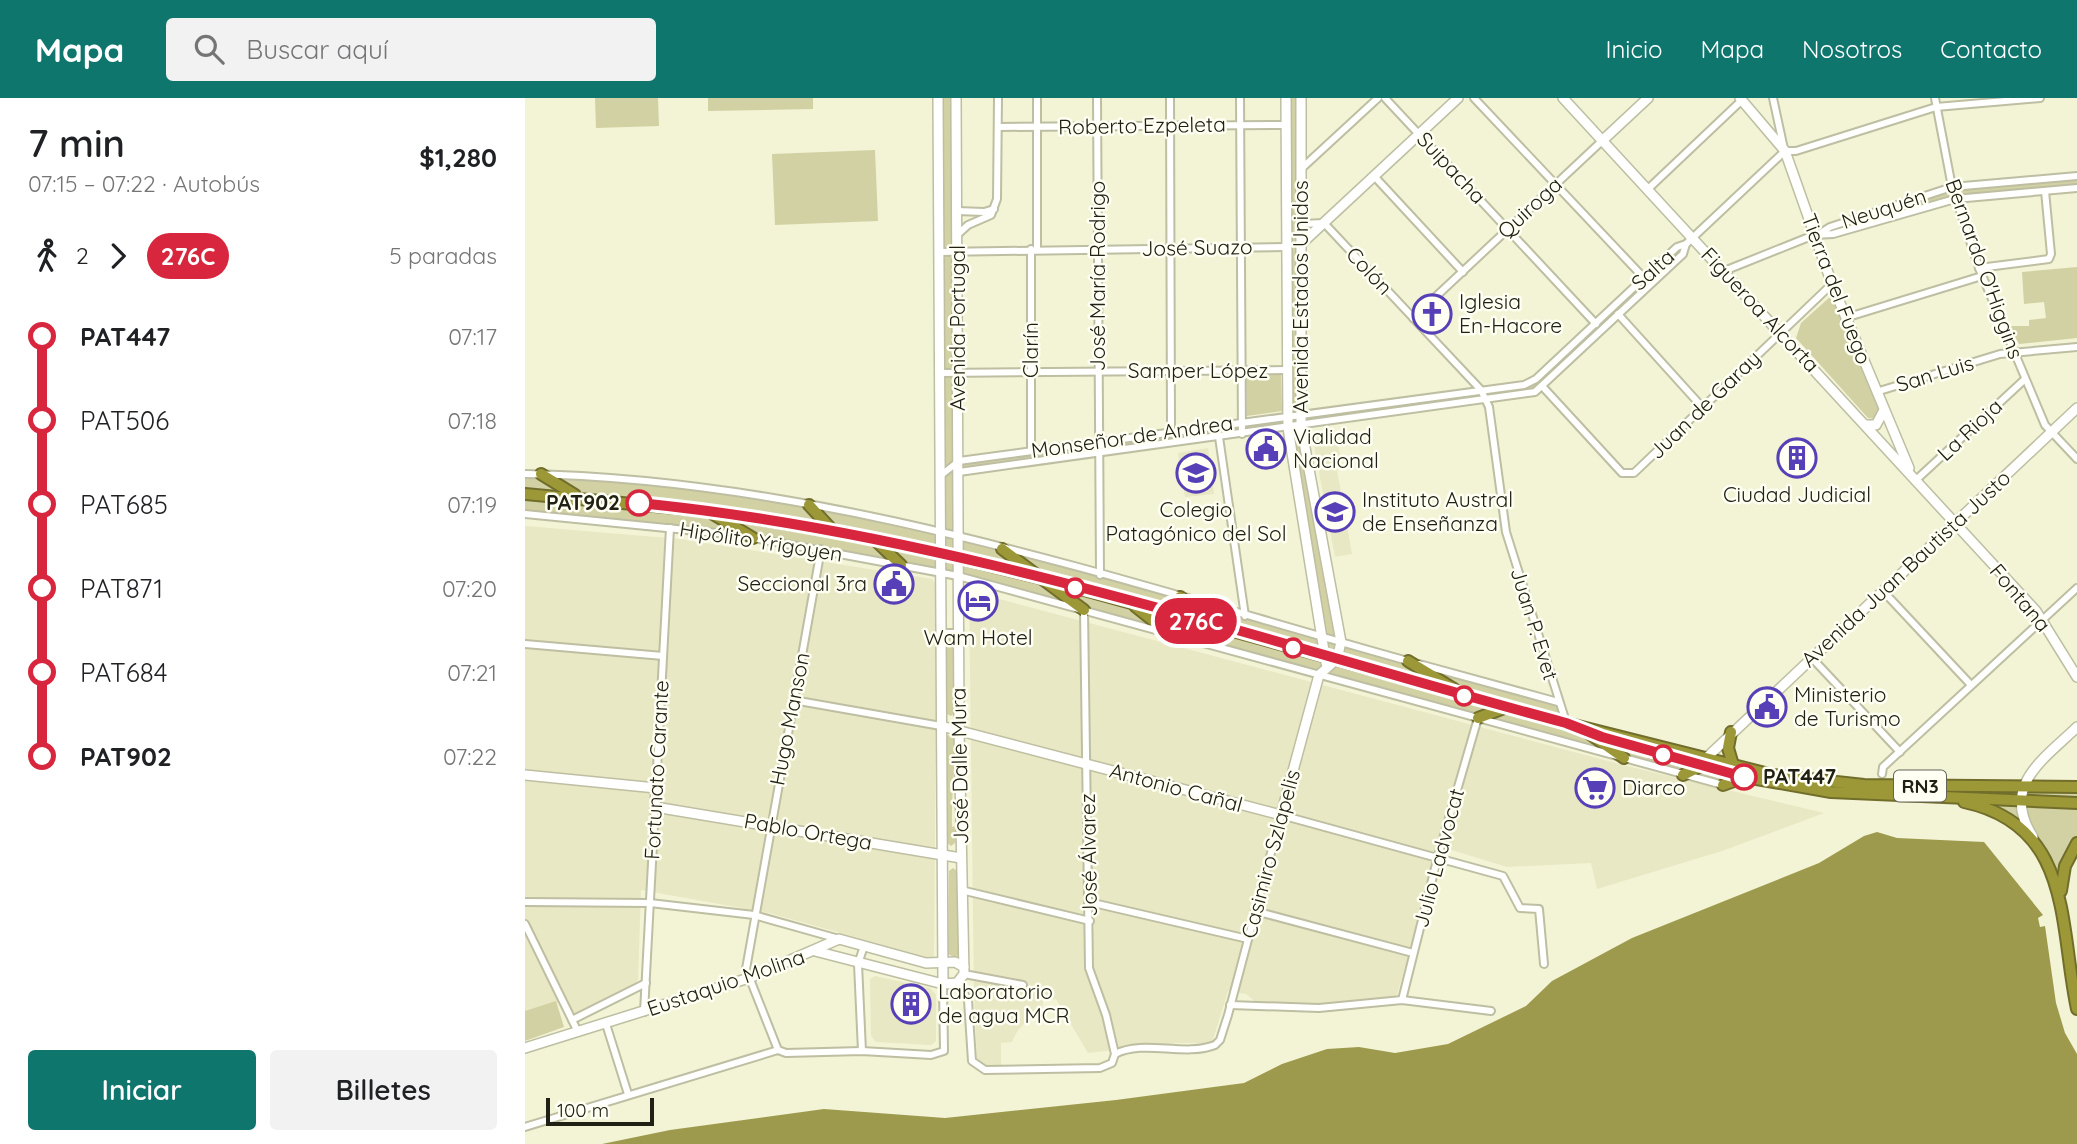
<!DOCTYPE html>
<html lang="es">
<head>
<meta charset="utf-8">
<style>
	body { margin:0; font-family:Quicksand,sans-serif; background:#f2f2f2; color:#202124; height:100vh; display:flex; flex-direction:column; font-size:26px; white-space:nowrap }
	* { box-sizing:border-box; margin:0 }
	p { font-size:23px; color:#757577 }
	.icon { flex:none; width:38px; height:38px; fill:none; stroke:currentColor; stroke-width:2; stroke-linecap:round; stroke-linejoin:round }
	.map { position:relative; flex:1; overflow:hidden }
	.side { display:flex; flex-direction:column; background:#fff; width:525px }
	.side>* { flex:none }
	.badge { padding:0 14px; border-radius:23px; font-size:24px; line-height:46px }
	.scale { position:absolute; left:21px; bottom:18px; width:108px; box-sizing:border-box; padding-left:7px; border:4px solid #202015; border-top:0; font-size:19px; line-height:24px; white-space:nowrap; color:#202015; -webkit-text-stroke:5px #fffff3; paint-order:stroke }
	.map>.badge { position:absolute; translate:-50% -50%; box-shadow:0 0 0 4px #fff }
	.legs { display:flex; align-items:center; gap:10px; height:77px; padding:0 28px; font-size:23px }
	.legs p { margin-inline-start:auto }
	.summary { display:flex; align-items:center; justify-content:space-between; height:119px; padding:0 28px }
	h1 { font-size:38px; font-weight:600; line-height:52px }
	.primary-button { display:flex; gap:14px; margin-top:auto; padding:14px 28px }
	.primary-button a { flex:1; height:80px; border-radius:7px; background:#0f766e; color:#fff; font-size:28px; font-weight:600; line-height:80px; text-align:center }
	.primary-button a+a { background:#f2f2f2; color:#202124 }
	ul { padding:0 28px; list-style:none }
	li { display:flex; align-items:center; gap:24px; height:84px; font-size:26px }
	li i { display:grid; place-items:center; width:10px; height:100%; margin:0 9px; background:currentColor }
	li i::after { content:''; width:18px; height:18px; margin:-9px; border:5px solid; border-radius:50%; background:#fff }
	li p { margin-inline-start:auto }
	li:first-child i { background:linear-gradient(#0000 50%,currentColor 0) }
	li:last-child i { background:linear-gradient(currentColor 50%,#0000 0) }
	header { display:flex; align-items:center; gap:42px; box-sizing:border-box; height:98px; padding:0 35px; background:#0f766e; color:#fff }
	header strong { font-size:33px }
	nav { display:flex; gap:38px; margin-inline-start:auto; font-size:24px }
	.search { width:490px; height:63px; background:#f2f2f2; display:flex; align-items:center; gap:18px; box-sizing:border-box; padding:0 24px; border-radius:7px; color:#757577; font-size:26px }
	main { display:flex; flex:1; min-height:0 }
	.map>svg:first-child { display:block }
</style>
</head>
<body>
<header>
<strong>Mapa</strong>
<div class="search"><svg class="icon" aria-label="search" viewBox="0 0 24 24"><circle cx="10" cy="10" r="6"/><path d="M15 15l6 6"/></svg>Buscar aquí</div>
<nav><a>Inicio</a><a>Mapa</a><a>Nosotros</a><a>Contacto</a></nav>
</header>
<main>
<section class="side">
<div class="summary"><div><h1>7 min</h1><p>07:15 – 07:22 · Autobús</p></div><b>$1,280</b></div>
<div class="legs"><svg class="icon" aria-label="walk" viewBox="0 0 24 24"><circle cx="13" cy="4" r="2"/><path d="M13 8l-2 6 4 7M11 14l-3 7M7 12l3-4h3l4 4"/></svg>2<svg class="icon" aria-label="forward" viewBox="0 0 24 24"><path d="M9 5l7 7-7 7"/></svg><b class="badge" style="background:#d7263d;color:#fff">276C</b><p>5 paradas</p></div>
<ul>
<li><i style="color:#d7263d"></i><b>PAT447</b><p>07:17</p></li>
<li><i style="color:#d7263d"></i><span>PAT506</span><p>07:18</p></li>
<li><i style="color:#d7263d"></i><span>PAT685</span><p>07:19</p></li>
<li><i style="color:#d7263d"></i><span>PAT871</span><p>07:20</p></li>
<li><i style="color:#d7263d"></i><span>PAT684</span><p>07:21</p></li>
<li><i style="color:#d7263d"></i><b>PAT902</b><p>07:22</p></li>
</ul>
<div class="primary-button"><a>Iniciar</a><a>Billetes</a></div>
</section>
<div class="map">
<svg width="1552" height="1046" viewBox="0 0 1552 1046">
	<rect width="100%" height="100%" fill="#f3f3d6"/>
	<!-- built -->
	<g fill="#e9e8c4">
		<polygon points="810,333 818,370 812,372 827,456 810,459 787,337"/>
		<polygon points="683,350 689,396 660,399 653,355"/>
		<polygon points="0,428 155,441 407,481 412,488 409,861 244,815 116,792 113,882 109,887 49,918 41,902 0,917"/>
		<polygon points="444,493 1098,667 1299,715 1197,753 1072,791 1066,765 982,769 914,748 872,897 864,901 739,911 721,896 703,893 687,945 649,945 563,955 531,901 518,903 517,918 504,921 493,932 487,944 476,945 476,969 457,970 452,963 449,895"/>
		<polygon points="350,878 405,890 411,897 411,943 406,947 351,944 346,938 345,881"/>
	</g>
	<!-- green -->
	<g fill="#d2d1a3" fill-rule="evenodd">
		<polygon points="70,0 133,0 134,28 71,30"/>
		<polygon points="183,0 288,0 288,11 183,13"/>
		<path d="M413 0H431L434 363 763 317 761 0H776L777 315 999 287 1011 281 1152 149 1161 146 1158 156 1010 294 777 328 816 544 1033 604 1041 625 1292 684 1552 689V745L1532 785 1497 733 1443 705 1220 679 1198 687 433 478 228 440 0 416V376C141 380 279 406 417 435ZM763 330 798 539 434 439V374Z"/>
		<polygon points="350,52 353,123 250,127 247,56"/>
		<polygon points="1552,78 1552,90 1430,101 1293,137 1305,129 1427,89"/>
		<polygon points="1552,169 1552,240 1494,246 1483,228 1504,228 1504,222 1521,220 1519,204 1499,206 1497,174"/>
		<polygon points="1306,198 1354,310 1355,315 1350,321 1343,320 1271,240 1276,225"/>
		<polygon points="721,276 756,276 757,313 722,318"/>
		<polygon points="425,538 429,546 430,614 426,618 420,615 421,541"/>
		<path d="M423 637 429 638 430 644C430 674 426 699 427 729L432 727 430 745 426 748 421 744V640Z"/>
		<polygon points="428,770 433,774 434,856 431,860 423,856 424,773"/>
		<polygon points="31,903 39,929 0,943 0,913"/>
	</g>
	<!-- water -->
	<polygon fill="#9d9a4d" points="1352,734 1372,740 1459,744 1518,817 1513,820 1515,829 1520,828 1531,905 1540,935 1552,956 1552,1046 77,1046 145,1032 299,1011 420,1020 591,1002 719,985 757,966 802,951 834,949 870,955 923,946 1001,908 1027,883 1107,840 1294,765 1339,738"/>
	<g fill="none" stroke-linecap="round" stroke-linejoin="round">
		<!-- street casing -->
		<g stroke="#bebea2" stroke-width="10">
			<g id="street">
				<polyline points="512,0 512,150"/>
				<polyline points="572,0 575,477"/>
				<polyline points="645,0 646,332"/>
				<polyline points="715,0 717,336"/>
				<polyline points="860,0 1071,226"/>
				<polyline points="949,0 1119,180"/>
				<polyline points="1248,0 1259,51"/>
				<polyline points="1410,0 1427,89 1454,170 1520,327 1552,361"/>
				<polyline points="473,29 761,27"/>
				<polyline points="776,71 853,0"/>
				<polyline points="849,78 938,174"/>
				<polyline points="1123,91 1217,2"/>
				<polyline points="432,113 459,114 469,111"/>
				<polyline points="776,126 799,125 956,292 964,309 981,434 1041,624"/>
				<polyline points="1294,136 1305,129 1427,89 1552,78"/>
				<polyline points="432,137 443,127 466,117 472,101 473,0"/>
				<polyline points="506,151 506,353"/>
				<polyline points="414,154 762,149"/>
				<polyline points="1454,170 1524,161 1526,156 1520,93"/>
				<polyline points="1199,173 1289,137 1308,136 1430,101 1552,90"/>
				<polyline points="1093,216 1178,310"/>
				<polyline points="888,220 1078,42"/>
				<polyline points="1320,220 1457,178"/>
				<polyline points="415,275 763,272"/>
				<polyline points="1017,288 1097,375 1109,375 1307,186"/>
				<polyline points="1351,294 1475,256 1552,249"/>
				<polyline points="694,339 720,518"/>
				<polyline points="434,374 1010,294 1158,156 1161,146"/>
				<path d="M0 376C302 381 595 483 883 563"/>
				<polyline points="415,378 434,363 999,287 1011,281 1152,149 1161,146 1260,53 1271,53 1411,9 1515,0"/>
				<polyline points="1391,382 1499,282"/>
				<polyline points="0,416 212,437 433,478 1198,687"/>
				<polyline points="1358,493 1446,587"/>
				<polyline points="559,512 564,870 581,917 590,956"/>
				<polyline points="417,535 434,535"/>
				<polyline points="0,546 138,558"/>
				<polyline points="1286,559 1375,654"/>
				<polyline points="894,566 1033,604"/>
				<polyline points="268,602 416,628"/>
				<polyline points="1357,676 1358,669 1552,490"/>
				<polyline points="131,690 145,430"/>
				<polyline points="436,792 565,823"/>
				<polyline points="0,804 125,805 229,817 314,841"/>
				<polyline points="564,804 723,841"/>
				<polyline points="730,813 888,855"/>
				<polyline points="0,826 53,934"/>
				<polyline points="439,876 498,887"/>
				<path d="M432 885 443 902 447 963 460 972 575 970 587 965 590 956C619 941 659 959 690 947L695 942 703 917 756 717 978 778 995 810 1014 811 1019 866"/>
				<polyline points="877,902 913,758 953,620"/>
				<polyline points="705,907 794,910 877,902 966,913"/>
				<polyline points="119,914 130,709"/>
				<polyline points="47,922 121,885"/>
				<polyline points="81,926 103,996"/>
				<polyline points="253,952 221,871 296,451"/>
				<polyline points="337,953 333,866 339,848"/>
				<polyline points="0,1029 253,952 261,955 337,953 406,957 419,953 418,886"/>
			</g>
		</g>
		<!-- secondary casing -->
		<g stroke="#bebea2" stroke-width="12">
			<g id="secondary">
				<polyline points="413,0 418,886"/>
				<polyline points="761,0 763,330 801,565"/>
				<polyline points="1038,0 1511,513 1552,579"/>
				<polyline points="1215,0 1260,53 1307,186 1384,370"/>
				<polyline points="1078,42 1123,0"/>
				<polyline points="776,146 933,0"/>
				<polyline points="1341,327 1351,327 1359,312"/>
				<polyline points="416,628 756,717 794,577 812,561 816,544 776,328 776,0"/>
				<polyline points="1178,663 1552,310"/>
				<polyline points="0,677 131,690 130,709 436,760"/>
				<path d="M1508 739C1475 688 1518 662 1552 629"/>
				<polyline points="290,853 418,886 432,885 439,876 434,631 431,0"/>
				<polyline points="0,950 224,880 314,841 401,865 430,864 439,869"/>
			</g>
		</g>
		<!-- highway casing -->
		<g stroke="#716e2b" stroke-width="14">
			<g id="highway">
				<polyline points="16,376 50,397"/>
				<polyline points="0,396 183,413 308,433 401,452 523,482 1041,625 1248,677 1339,687 1552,689"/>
				<polyline points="284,407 308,433"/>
				<polyline points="188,416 228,440"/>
				<polyline points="349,441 376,467"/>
				<polyline points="477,451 559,512"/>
				<polyline points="655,499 689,524"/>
				<polyline points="610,508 645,536"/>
				<polyline points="883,563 929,591"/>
				<polyline points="953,620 982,609"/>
				<polyline points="1062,634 1099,660"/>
				<polyline points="1206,634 1203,650 1208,667"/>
				<polyline points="1126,654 1220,679 1306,694 1552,705"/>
				<polyline points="1158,677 1176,668"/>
				<polyline points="1198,687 1220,679"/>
				<path d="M1439 704C1548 727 1534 827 1552 911"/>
				<polyline points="1536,793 1540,768 1552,745"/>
			</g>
		</g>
		<!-- street -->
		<use href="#street" stroke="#fff" stroke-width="6"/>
		<!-- secondary -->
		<use href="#secondary" stroke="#fff" stroke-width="9"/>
		<!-- highway -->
		<use href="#highway" stroke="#9c9837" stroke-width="10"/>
	</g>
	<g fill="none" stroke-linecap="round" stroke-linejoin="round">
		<!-- line-1 casing -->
		<g stroke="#fff" stroke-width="16">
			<path id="line-1" d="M114 405C430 436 735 543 1041 625L1077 639 1219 679"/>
		</g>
		<!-- line-1 -->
		<use href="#line-1" stroke="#d7263d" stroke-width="10"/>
	</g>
	<!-- icons -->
	<defs>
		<g id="church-ring" transform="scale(2.0125)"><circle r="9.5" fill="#fffff3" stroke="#573fb7" stroke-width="1.5"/><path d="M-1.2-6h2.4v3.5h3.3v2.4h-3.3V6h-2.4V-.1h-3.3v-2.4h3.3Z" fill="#573fb7"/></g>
		<g id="civic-ring" transform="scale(2.0125)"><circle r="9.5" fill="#fffff3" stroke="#573fb7" stroke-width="1.5"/><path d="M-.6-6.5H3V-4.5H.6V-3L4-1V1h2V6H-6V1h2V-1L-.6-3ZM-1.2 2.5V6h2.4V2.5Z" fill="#573fb7"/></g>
		<g id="building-ring" transform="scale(2.0125)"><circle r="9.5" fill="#fffff3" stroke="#573fb7" stroke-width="1.5"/><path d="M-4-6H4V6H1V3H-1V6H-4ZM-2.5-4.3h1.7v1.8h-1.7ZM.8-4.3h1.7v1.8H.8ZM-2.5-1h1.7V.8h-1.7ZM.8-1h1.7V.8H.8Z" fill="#573fb7"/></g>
		<g id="school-ring" transform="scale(2.0125)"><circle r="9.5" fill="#fffff3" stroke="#573fb7" stroke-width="1.5"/><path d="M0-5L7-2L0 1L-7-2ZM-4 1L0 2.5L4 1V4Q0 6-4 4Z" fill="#573fb7"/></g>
		<g id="hotel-ring" transform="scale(2.0125)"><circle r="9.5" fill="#fffff3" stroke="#573fb7" stroke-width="1.5"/><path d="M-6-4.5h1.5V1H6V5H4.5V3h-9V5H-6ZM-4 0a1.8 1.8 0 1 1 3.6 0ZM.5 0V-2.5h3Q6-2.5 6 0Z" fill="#573fb7"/></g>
		<g id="supermarket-ring" transform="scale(2.0125)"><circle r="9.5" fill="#fffff3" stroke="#573fb7" stroke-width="1.5"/><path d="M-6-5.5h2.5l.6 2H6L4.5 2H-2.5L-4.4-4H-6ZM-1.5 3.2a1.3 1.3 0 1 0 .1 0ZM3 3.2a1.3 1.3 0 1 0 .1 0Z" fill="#573fb7"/></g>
	</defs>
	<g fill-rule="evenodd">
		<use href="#church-ring" x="907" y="216"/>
		<use href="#civic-ring" x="741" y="351"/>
		<use href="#building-ring" x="1272" y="360"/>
		<use href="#school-ring" x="671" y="375"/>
		<use href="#school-ring" x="810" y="414"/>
		<use href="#civic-ring" x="369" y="486"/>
		<use href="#hotel-ring" x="453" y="503"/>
		<use href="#civic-ring" x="1242" y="609"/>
		<use href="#supermarket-ring" x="1070" y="690"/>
		<use href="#building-ring" x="386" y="906"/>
	</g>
	<!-- markers -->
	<g fill="#fff" stroke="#d7263d" stroke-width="3.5">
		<circle cx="114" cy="405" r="12"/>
		<circle cx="550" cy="490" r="9"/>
		<circle cx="768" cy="550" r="9"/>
		<circle cx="939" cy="598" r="9"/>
		<circle cx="1138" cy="657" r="9"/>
		<circle cx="1219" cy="679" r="12"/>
	</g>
	<g text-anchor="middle" stroke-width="5" stroke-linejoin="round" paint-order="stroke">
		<!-- shield labels -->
		<rect fill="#fffff3" stroke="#636358" stroke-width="2" x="1369" y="672.5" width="52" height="31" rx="5"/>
		<g font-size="19" font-weight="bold" fill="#202015">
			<text x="1395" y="695">RN3</text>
		</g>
		<!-- street labels -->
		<g font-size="21" fill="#202015" stroke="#fffff3">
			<text transform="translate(617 28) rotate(-1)" y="7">Roberto Ezpeleta</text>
			<text transform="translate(926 70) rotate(47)" y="7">Suipacha</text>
			<text transform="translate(1005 110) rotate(-43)" y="7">Quiroga</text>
			<text transform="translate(1359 111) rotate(-18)" y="7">Neuquén</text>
			<text transform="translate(672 150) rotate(-1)" y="7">José Suazo</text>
			<text transform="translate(1459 171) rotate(70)" y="7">Bernardo O'Higgins</text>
			<text transform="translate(1128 172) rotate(-42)" y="7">Salta</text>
			<text transform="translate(844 173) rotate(47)" y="7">Colón</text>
			<text transform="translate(573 178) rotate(-90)" y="7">José María Rodrigo</text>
			<text transform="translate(1311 191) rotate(69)" y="7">Tierra del Fuego</text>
			<text transform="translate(776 199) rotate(-90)" y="7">Avenida Estados Unidos</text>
			<text transform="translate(1235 212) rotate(47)" y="7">Figueroa Alcorta</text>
			<text transform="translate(433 230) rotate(-90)" y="7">Avenida Portugal</text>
			<text transform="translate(506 252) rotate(-90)" y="7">Clarín</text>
			<text x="673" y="280">Samper López</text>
			<text transform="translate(1410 276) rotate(-17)" y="7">San Luis</text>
			<text transform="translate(1180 307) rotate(-44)" y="7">Juan de Garay</text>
			<text transform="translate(1445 332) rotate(-43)" y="7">La Rioja</text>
			<text transform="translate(607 339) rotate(-8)" y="7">Monseñor de Andrea</text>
			<text transform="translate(236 444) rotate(9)" y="7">Hipólito Yrigoyen</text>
			<text transform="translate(1381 471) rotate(-43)" y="7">Avenida Juan Bautista Justo</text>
			<text transform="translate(1495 500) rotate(50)" y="7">Fontana</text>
			<text transform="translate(1009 526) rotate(73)" y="7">Juan P. Evet</text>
			<text transform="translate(265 621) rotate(-79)" y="7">Hugo Manson</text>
			<text transform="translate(435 668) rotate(-91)" y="7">José Dalle Mura</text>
			<text transform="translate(132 672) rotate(-87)" y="7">Fortunato Carante</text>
			<text transform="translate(651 690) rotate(15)" y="7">Antonio Cañal</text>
			<text transform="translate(283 734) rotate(10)" y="7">Pablo Ortega</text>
			<text transform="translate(746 756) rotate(-75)" y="7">Casimiro Szlapelis</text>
			<text transform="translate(564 757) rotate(-91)" y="7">José Álvarez</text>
			<text transform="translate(914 760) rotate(-75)" y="7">Julio Ladvocat</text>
			<text transform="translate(201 885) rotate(-19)" y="7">Eustaquio Molina</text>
		</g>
		<!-- poi labels -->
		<g font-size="21" fill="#202015" stroke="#fffff3" text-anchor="start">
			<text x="934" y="211">Iglesia<tspan x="934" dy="24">En-Hacore</tspan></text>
			<text x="768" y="346">Vialidad<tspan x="768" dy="24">Nacional</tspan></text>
			<text x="1272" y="404" text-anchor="middle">Ciudad Judicial</text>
			<text x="837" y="409">Instituto Austral<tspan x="837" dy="24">de Enseñanza</tspan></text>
			<text x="671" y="419" text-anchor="middle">Colegio<tspan x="671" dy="24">Patagónico del Sol</tspan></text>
			<text x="342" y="493" text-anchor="end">Seccional 3ra</text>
			<text x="453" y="547" text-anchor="middle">Wam Hotel</text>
			<text x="1269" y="604">Ministerio<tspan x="1269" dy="24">de Turismo</tspan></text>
			<text x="1097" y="697">Diarco</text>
			<text x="413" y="901">Laboratorio<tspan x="413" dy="24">de agua MCR</tspan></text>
		</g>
		<!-- stop labels -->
		<g font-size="21" font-weight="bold" fill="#202015" stroke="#fffff3" text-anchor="end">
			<text x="95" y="412">PAT902</text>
			<text x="1238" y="686" text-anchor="start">PAT447</text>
		</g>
	</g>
</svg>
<div class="scale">100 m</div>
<b class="badge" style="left:671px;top:523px;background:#d7263d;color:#fff">276C</b>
</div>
</main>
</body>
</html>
